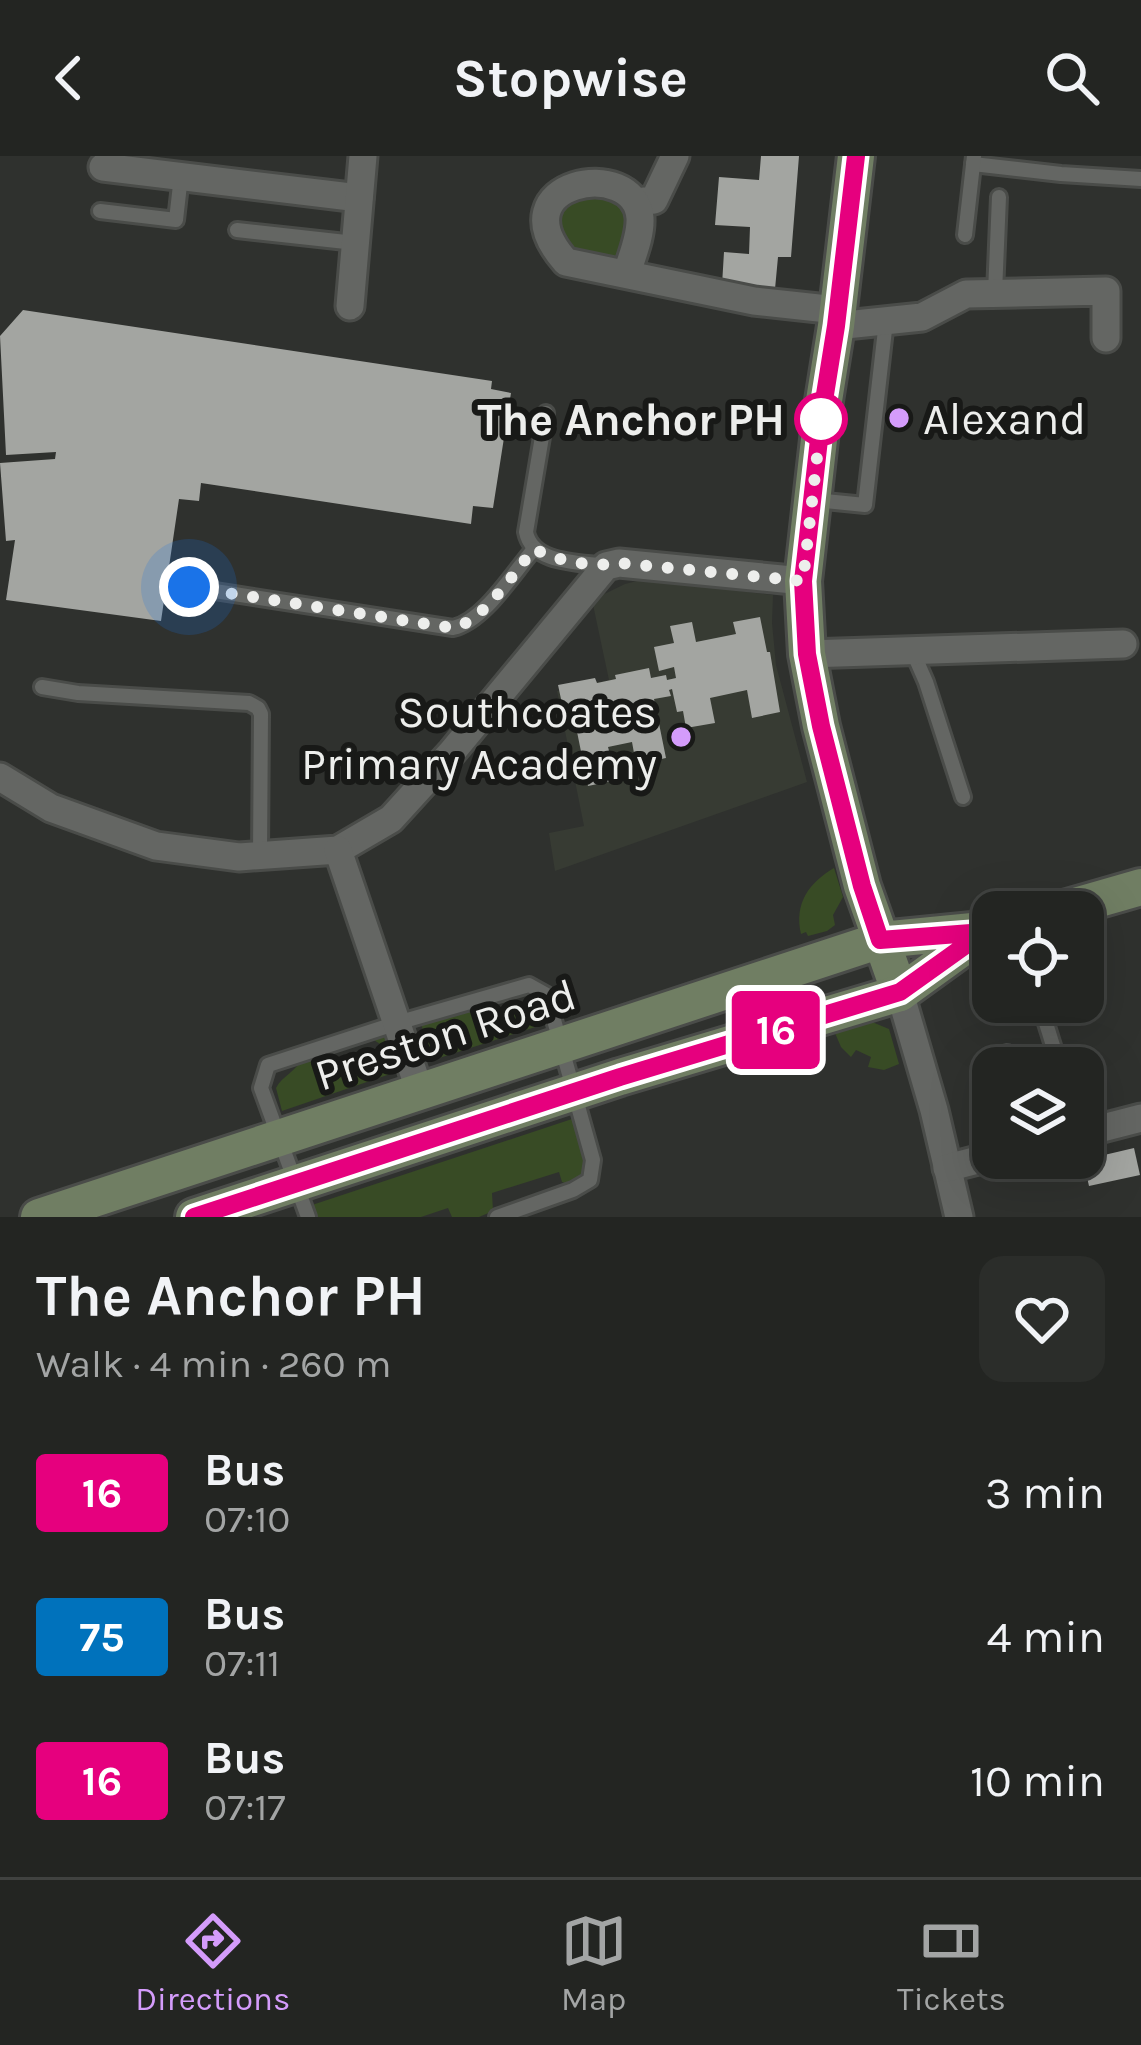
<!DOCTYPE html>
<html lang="en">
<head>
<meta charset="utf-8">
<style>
	body { margin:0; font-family:Karla,sans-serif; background:#2b2d2a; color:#f1f3f6; height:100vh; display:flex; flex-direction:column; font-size:45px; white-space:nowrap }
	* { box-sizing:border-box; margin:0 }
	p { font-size:39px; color:#a3a5a5 }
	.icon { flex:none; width:66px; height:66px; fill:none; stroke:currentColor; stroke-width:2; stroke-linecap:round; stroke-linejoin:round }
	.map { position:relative; height:1061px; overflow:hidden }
	.sheet { display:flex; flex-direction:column; background:#232522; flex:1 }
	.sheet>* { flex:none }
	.badge { padding:0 24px; border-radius:9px; font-size:42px; line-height:78px }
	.controls { position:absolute; left:972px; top:735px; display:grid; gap:24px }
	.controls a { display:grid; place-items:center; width:132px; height:132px; border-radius:24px; background:#232522; box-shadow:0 12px 48px #0002,0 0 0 3px #404240; font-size:60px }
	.you { position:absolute; width:60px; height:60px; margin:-30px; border:9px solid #fff; border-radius:50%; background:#1a73e8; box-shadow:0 0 0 18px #1a73e833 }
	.map>.badge { position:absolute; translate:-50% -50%; box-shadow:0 0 0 6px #fff }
	.round { display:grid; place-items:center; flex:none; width:126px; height:126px; border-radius:24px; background:#2b2d2a }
	.head { display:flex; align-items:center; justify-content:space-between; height:204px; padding:0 36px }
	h1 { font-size:57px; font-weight:700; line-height:90px }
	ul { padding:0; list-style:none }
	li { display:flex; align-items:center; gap:36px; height:144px; padding:0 36px }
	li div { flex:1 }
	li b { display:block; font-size:45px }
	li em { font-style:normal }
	li .badge { min-width:132px; font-weight:700; text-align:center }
	header { display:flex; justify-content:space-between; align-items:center; height:156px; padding:0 36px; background:#232522; font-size:54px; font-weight:700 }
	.dock { display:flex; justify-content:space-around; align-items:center; height:168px; border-top:3px solid #404240; background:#232522; font-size:33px; color:#a3a5a5 }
	.dock a { display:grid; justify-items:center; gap:6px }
	.dock .on { color:#d49cfb }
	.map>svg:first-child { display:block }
</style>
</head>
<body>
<header><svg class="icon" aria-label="back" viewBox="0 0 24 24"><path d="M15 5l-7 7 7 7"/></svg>Stopwise<svg class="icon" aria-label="search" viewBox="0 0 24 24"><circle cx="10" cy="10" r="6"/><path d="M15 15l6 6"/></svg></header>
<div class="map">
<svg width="1141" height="1061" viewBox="0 0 1141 1061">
	<rect width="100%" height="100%" fill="#2f312e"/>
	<!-- built -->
	<polygon fill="#373b33" points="645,423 773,439 772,467 776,509 807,626 555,715 549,677 584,670 557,535 609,524 592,444 625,428"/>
	<!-- green -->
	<g fill="#384b25">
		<polygon points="628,35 627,117 566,106 554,39"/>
		<path d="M834 712 843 741 833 759 835 769 827 775 808 780 806 776 801 778C794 747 809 727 834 712Z"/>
		<polygon points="540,844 548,867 433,904 420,865 470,850 492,860"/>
		<polygon points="872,866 889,873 899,908 884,914 868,911 871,901 856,894 851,901 841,891 835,877"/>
		<path d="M386 877 399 915 282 955 276 932C282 920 297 915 302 902L317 897 319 904 332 911 386 892 371 882Z"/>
		<polygon points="575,962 589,1003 586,1020 570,1029 562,1026 559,1016 492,1037 493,1055 479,1061 452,1061 448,1052 421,1061 317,1061 312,1049"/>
	</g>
	<!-- building -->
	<g fill="#a3a5a1">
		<polygon points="761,0 799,0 791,101 778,101 775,133 722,129 724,96 749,98 750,71 715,69 719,21 759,24"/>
		<polygon points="23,154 492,225 491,233 511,237 493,352 473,350 471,368 201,327 199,345 179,343 161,465 6,444 15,384 6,385 0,307 55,303 56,296 6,299 0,180"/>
		<polygon points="760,461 767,496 770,496 780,556 752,562 747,534 710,542 715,567 686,572 683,555 677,556 672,533 669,534 671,540 654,543 666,602 636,608 632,586 608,591 617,624 588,630 573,556 564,557 558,529 595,522 597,527 616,523 615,519 649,512 651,522 666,519 667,524 676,522 674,511 659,515 654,491 674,487 670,470 692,466 696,486 736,478 733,466"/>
		<polygon points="1134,992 1140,1019 1089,1030 1083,1004"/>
	</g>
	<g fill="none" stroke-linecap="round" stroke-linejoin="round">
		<!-- lane casing -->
		<g stroke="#4a4c49" stroke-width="20">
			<g id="lane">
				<polyline points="973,8 1061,18 1141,23"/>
				<polyline points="100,55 176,64 181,20"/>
				<polyline points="237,74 355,87"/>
				<polyline points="965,79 974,0"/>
				<polyline points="995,137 999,41"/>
				<path d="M546 257 526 376C532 408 580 406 606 410"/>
				<polyline points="815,344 865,349 886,165"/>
				<path d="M189 431 453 472C484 465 513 417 534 393"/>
				<polyline points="912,494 926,526 963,641"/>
				<polyline points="42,531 78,537 249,547 258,552 261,558 260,699"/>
				<polyline points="1045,864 1060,912"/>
				<polyline points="1007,897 1025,912"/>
				<polyline points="308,1061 261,932 268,909 397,867 529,829 547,839 593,1004 590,1024 573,1034 497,1061"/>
			</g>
		</g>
		<!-- street casing -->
		<g stroke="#4a4c49" stroke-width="33">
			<g id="street">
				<polyline points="103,11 359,42"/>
				<polyline points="636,46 654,44 675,0"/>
				<path d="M627 117C632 100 641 80 640 62 636 0 494 25 566 106L754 145 837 154"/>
				<polyline points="350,150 363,0"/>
				<polyline points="836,170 922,161 966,138 1106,135 1106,182"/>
				<polyline points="807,498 1123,488"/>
				<polyline points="0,621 51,652 156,690 239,701 338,694 391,663 452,596 606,410 619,407 803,425"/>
				<polyline points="338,694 420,936"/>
				<polyline points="900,837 934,954 959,1061"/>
				<polyline points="1083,977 1141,962"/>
				<polyline points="947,1012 993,1000"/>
			</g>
		</g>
		<!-- secondary casing -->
		<g stroke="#4a4c49" stroke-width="42">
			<g id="secondary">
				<polyline points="856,0 836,170 822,257 803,425 807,498 821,570 862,730 900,837"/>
				<polyline points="1054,756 1141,731"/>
				<polyline points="39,1061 881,784 993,773"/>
				<polyline points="194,1061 620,921 900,837 983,777"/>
			</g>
		</g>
		<!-- path -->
		<polyline stroke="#8b8c8a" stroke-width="4.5" stroke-dasharray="9 9" stroke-linecap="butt" points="481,863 491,865 535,861"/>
		<!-- lane -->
		<use href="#lane" stroke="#646663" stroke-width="14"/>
		<!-- street -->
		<use href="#street" stroke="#646663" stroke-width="27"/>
		<!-- secondary -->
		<use href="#secondary" stroke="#707e63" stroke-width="36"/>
	</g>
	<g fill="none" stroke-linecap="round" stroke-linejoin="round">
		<!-- line casing -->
		<g stroke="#fff" stroke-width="27">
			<polyline id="line" points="194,1061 620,921 900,836 984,776 880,784 862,730 821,570 807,498 803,425 822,257 836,170 856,0"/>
		</g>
		<!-- line -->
		<use href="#line" stroke="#e6007e" stroke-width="18"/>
		<!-- walk -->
		<path stroke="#edeeec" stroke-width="12" stroke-dasharray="0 21.6" d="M189 431 453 472C484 465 513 417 534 393 558 405 593 412 619 407L803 425 822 257 821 263"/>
	</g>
	<!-- markers -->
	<g fill="#d49cfb" stroke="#181917" stroke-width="4.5">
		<circle cx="899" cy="262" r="12"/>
		<circle cx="681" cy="581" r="12"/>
	</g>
	<circle fill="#fff" stroke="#e6007e" stroke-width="6" cx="821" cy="263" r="24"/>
	<g text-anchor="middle" stroke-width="12" stroke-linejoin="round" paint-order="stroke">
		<!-- poi labels -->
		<g font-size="45" fill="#edeeec" stroke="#181917" text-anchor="start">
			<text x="923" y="278">Alexand</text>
			<text x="657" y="571" text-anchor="end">Southcoates<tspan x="657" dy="52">Primary Academy</tspan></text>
		</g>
		<!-- stop labels -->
		<g font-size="45" font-weight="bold" fill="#edeeec" stroke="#181917" text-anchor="end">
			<text x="785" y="279">The Anchor PH</text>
		</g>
		<!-- street labels -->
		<g font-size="45" fill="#edeeec" stroke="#181917">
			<text transform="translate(445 878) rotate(-18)" y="16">Preston Road</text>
		</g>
	</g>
</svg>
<div class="controls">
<a><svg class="icon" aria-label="locate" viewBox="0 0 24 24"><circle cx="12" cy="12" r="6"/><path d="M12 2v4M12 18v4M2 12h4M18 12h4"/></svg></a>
<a><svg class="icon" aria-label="layers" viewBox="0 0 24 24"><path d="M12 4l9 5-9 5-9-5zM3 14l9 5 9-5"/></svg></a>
</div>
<div class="you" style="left:189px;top:431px"></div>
<b class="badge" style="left:776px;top:874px;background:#e6007e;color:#fff">16</b>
</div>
<section class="sheet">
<div class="head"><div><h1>The Anchor PH</h1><p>Walk · 4 min · 260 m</p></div><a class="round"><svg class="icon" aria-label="heart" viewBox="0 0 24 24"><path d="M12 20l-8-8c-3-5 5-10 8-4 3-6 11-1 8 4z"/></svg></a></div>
<ul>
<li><span class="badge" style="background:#e6007e;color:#fff">16</span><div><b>Bus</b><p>07:10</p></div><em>3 min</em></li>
<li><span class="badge" style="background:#0072bc;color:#fff">75</span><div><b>Bus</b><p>07:11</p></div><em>4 min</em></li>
<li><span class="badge" style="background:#e6007e;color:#fff">16</span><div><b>Bus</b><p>07:17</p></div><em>10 min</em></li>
</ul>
</section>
<nav class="dock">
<a class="on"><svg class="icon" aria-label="directions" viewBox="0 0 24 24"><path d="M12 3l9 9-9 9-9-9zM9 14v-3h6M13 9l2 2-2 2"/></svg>Directions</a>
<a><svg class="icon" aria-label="map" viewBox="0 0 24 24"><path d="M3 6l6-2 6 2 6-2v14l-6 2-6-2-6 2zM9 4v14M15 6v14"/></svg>Map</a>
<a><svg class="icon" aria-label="tickets" viewBox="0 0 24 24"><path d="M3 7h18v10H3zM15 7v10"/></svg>Tickets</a>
</nav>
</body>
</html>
